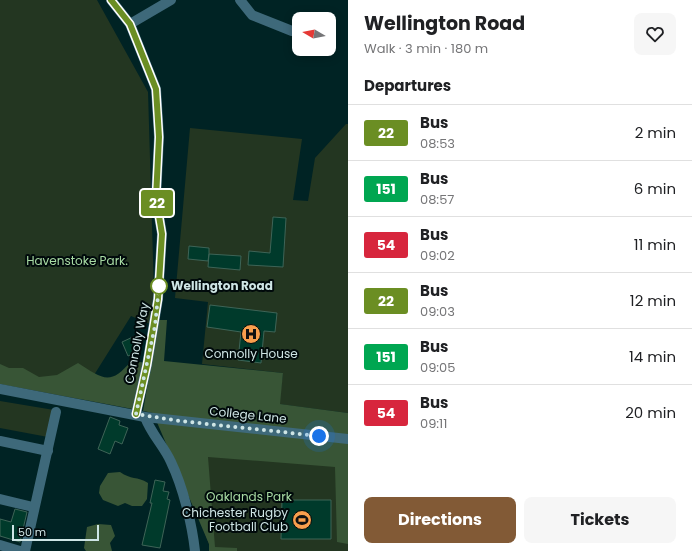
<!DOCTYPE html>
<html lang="en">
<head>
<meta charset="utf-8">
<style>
	body { margin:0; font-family:Poppins,sans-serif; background:#f6f6f6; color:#202124; height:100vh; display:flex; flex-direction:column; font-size:15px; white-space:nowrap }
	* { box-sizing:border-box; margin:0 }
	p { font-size:13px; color:#757577 }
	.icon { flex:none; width:22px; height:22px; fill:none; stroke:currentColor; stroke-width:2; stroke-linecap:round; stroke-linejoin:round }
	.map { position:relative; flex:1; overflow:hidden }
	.drawer { display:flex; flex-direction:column; background:#fff; width:344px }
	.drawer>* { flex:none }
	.badge { padding:0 8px; border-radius:3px; font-size:14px; line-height:26px }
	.needle { width:26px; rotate:280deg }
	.buttons { position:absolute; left:292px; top:12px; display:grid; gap:8px }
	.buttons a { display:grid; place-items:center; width:44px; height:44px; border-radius:8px; background:#fff; box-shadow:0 2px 10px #0003; font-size:20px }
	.scale { position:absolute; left:12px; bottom:10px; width:87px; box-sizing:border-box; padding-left:4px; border:2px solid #cee5e5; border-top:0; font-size:11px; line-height:14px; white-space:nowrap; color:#cee5e5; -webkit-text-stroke:3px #000a0b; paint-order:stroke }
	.you { position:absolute; width:20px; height:20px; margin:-10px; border:3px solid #fff; border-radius:50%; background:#1a73e8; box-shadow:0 0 0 6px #1a73e833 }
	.map>.badge { position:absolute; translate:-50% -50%; box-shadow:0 0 0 2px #fff }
	h2 { padding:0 16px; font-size:15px; line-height:36px }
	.round { display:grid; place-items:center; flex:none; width:42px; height:42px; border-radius:8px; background:#f6f6f6 }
	.headline { display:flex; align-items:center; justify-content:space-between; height:68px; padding:0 16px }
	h1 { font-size:19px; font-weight:700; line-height:30px }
	.button { display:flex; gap:8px; margin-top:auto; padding:8px 16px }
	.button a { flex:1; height:46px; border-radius:8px; background:#825a36; color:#fff; font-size:16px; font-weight:700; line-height:46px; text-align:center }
	.button a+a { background:#f6f6f6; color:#202124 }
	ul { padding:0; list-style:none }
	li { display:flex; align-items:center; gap:12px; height:56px; padding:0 16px; border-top:1px solid #e0e0e0 }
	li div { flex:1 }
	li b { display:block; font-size:15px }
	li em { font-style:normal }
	li .badge { min-width:44px; font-weight:700; text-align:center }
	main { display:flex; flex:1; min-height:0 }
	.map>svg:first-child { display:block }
</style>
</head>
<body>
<main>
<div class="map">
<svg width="348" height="551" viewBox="0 0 348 551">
	<rect width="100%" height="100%" fill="#002324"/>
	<!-- green -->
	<g fill="#233621">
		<polygon points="0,0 97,0 148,92 155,326 131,316 79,399 0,384"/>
		<polygon points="346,124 348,124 348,413 279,404 283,373 202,364 208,302 175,298 190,128 302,139 293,200 308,201 315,158"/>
		<polygon points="0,401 54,410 48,437 0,428"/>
		<polygon points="166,433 348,453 348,551 209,551 209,544"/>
	</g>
	<!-- forest -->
	<g fill="#385536">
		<polygon points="159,320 167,320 164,361 283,373 280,404 348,413 348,544 337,542 335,467 208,457 215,547 237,548 237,551 209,551 209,544 153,413 143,411"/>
		<path d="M131 361 148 363 138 410 0 384V364L9 368H23L39 377 57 375 78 363C102 378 110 387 131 361Z"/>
		<path d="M120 472C131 480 137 476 148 483L147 499 142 506H132L125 503 118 506 103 500 99 493 100 486 108 473Z"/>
		<polygon points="98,524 111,525 115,536 110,543 112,551 86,551 84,548 87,527"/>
	</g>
	<!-- building -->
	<g fill="#003a2b" stroke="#3e6457">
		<polygon points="273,217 286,218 283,267 248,265 249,251 270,253"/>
		<polygon points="189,246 209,248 209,254 241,256 240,270 208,267 209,254 208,261 188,259"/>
		<polygon points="210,305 277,313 275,332 264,331 261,363 238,360 241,332 207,327"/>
		<polygon points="135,336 141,350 128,356 122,342"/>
		<polygon points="110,417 120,421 119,425 128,428 122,444 115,441 110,454 98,449"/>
		<polygon points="155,480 165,482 163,491 169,492 167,499 170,500 160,548 142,545 152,503 150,503"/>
		<polygon points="282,500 331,500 331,539 281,539"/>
		<polygon points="15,509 27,512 20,542 0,536 0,519 11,522"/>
	</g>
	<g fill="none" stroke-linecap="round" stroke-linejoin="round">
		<!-- minor -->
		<g stroke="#3e697a" stroke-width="10">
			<polyline points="111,0 130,24 156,89 159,137 156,198 162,234 158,299 147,365 136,414"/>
			<polyline points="240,0 252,15 292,31"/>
			<polyline points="130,24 171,0"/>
			<polyline points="0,389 145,417 348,439"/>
			<path d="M145 417C151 434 164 446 171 462 183 487 192 524 195 551"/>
			<polyline points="0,441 48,451"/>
			<polyline points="0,499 33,507"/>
			<polyline points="0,545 20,551"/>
			<polyline points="25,551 56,412"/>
		</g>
	</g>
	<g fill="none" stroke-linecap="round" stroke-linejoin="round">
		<!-- line casing -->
		<g stroke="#fff" stroke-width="9">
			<polyline id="line" points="111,0 130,24 156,89 159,137 156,198 162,234 158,299 147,365 136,414"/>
		</g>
		<!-- line -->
		<use href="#line" stroke="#6b8e23" stroke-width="6"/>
		<!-- walk -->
		<polyline stroke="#cee5e5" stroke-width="4" stroke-dasharray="0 7.2" points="159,286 155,326 136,414 180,421 319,436"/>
	</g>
	<!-- icons -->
	<defs>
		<g id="hospital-disc" transform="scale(1)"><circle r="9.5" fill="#f99f4d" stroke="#000a0b"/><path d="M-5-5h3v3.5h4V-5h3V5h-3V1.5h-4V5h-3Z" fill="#111"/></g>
		<g id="stadium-disc" transform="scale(1)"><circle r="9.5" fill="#f99f4d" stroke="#000a0b"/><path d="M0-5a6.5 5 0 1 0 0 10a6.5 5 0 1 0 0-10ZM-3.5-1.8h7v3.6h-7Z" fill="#111"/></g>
	</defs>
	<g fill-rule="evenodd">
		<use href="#hospital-disc" x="251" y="334"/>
		<use href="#stadium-disc" x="302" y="520"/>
	</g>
	<!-- markers -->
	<circle fill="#fff" stroke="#6b8e23" stroke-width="2" cx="159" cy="286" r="8"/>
	<g text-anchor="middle" stroke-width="4" stroke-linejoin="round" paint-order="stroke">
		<!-- park labels -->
		<g font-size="12" fill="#a8dba4" stroke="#000a0b">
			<text x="77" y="265">Havenstoke Park.</text>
			<text x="249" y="501">Oaklands Park</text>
		</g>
		<!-- stop labels -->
		<g font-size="12" font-weight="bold" fill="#cee5e5" stroke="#000a0b" text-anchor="start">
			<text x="171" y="290">Wellington Road</text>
		</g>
		<!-- street labels -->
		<g font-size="12" fill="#cee5e5" stroke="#000a0b">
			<text transform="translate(137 343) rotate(-79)" y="4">Connolly Way</text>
			<text transform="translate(248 415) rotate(6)" y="4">College Lane</text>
		</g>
		<!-- poi labels -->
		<g font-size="12" fill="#cee5e5" stroke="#000a0b">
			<text x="251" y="358">Connolly House</text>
			<text x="288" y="517" text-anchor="end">Chichester Rugby<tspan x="288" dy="14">Football Club</tspan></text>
		</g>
	</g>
</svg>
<div class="buttons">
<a><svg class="needle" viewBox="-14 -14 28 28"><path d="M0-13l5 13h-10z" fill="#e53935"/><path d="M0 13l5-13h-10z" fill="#757577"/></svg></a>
</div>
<div class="scale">50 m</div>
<div class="you" style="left:319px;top:436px"></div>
<b class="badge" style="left:157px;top:203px;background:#6b8e23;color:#fff">22</b>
</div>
<section class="drawer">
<div class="headline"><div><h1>Wellington Road</h1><p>Walk · 3 min · 180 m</p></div><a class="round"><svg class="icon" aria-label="heart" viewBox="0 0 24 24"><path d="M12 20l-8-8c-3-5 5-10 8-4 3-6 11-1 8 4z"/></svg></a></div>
<h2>Departures</h2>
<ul>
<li><span class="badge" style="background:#6b8e23;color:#fff">22</span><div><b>Bus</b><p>08:53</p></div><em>2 min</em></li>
<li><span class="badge" style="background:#00a651;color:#fff">151</span><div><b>Bus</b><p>08:57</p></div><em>6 min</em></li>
<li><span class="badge" style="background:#d7263d;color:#fff">54</span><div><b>Bus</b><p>09:02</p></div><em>11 min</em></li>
<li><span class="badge" style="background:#6b8e23;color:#fff">22</span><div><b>Bus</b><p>09:03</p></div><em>12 min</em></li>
<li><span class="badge" style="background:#00a651;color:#fff">151</span><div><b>Bus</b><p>09:05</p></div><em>14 min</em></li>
<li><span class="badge" style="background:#d7263d;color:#fff">54</span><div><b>Bus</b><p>09:11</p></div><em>20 min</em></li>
</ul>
<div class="button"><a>Directions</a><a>Tickets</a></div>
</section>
</main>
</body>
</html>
